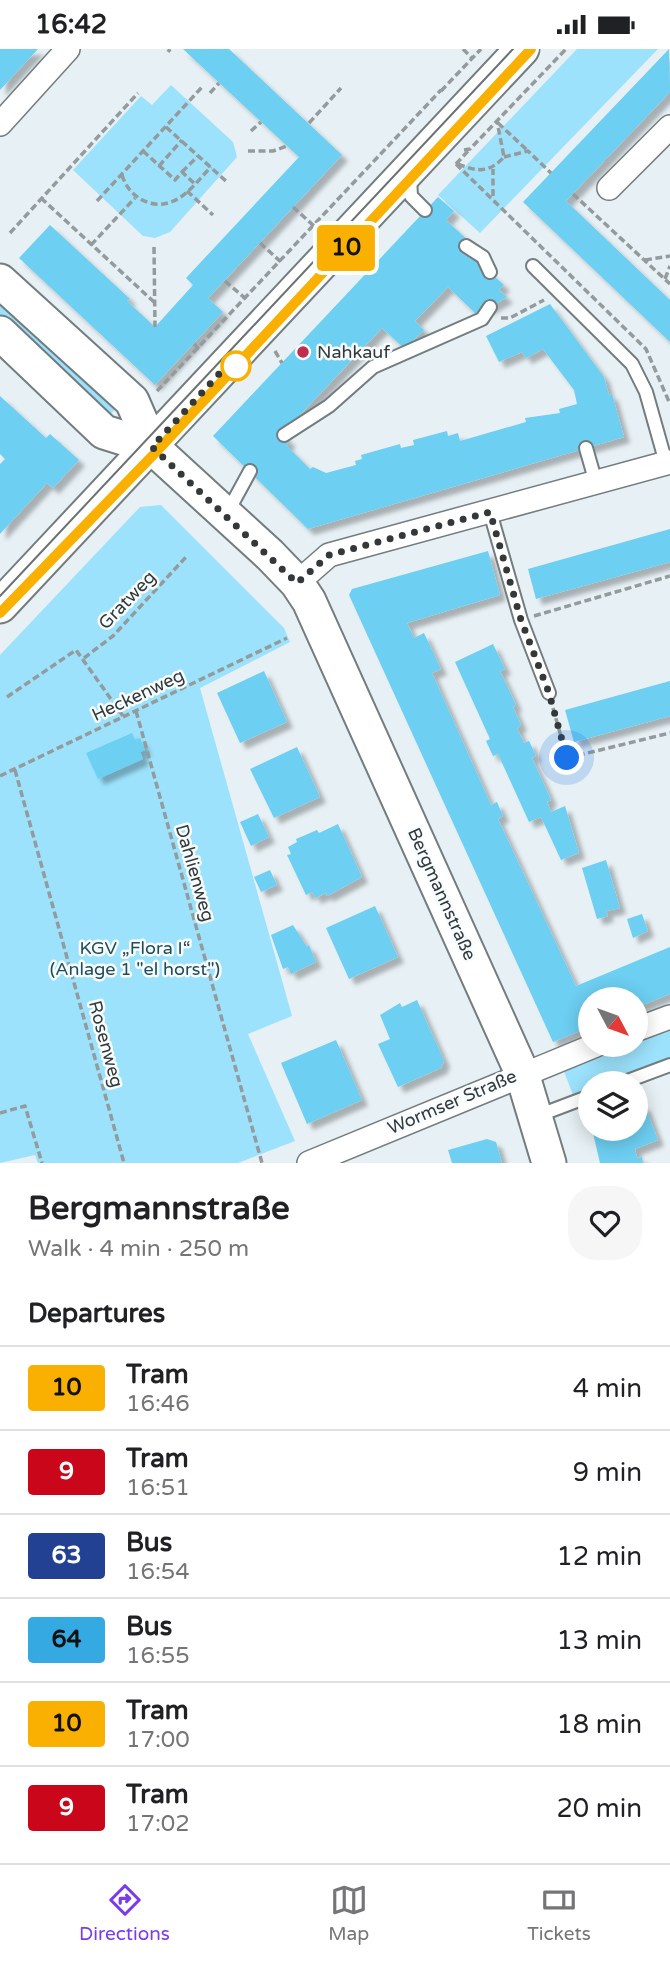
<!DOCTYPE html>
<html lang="en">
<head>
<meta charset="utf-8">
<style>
	body { margin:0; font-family:"Varela Round",sans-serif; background:#f6f6f6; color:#202124; height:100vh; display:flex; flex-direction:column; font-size:26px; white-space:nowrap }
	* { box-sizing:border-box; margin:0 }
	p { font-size:23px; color:#757577 }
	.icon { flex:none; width:38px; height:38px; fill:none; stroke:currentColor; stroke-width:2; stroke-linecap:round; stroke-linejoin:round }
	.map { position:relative; height:1114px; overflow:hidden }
	.sheet { display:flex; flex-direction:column; background:#fff; flex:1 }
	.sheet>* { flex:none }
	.badge { padding:0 14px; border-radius:5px; font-size:24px; line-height:46px }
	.needle { width:46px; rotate:131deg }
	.controls { position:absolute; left:578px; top:938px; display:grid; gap:14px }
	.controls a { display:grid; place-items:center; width:70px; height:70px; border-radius:50%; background:#fff; box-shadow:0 4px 18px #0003; font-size:35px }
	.you { position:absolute; width:35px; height:35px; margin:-18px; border:5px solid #fff; border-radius:50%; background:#1a73e8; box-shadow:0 0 0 10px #1a73e833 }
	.map>.badge { position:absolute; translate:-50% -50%; box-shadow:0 0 0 4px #fff }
	h2 { padding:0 28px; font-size:26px; line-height:63px }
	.round { display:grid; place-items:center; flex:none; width:74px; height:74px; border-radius:28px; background:#f6f6f6 }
	.overview { display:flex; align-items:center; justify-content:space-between; height:119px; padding:0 28px }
	h1 { font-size:33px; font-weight:700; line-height:52px }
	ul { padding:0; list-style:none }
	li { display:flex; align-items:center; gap:21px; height:84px; padding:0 28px; border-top:2px solid #e0e0e0 }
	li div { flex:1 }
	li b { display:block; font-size:26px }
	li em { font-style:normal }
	li .badge { min-width:77px; font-weight:700; text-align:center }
	.status { display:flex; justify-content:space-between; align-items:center; height:49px; padding:0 35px; background:#fff; direction:ltr }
	.status svg { height:19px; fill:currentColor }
	.dock { display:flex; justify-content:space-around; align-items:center; height:98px; border-top:2px solid #e0e0e0; background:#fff; font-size:19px; color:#757577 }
	.dock a { display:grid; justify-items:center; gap:4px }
	.dock .active { color:#7c3aed }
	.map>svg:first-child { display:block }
</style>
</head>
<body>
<div class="status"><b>16:42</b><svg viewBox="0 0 49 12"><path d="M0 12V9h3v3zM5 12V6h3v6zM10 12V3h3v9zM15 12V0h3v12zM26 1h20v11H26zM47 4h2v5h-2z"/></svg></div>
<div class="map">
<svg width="670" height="1114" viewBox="0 0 670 1114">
	<defs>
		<filter id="shadow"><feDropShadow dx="6" dy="6" stdDeviation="2" flood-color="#0004"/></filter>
	</defs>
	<rect width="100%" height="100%" fill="#e7f0f4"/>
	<!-- green -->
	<g fill="#9ce2fc">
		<polygon points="577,0 658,0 480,184 438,146"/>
		<polygon points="171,36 233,93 237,108 170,183 155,189 143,187 73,121 141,47 152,56"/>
		<polygon points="0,241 120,355 108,368 0,270"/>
		<polygon points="161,456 284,579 290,593 200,639 292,967 248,985 295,1092 238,1114 38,1114 35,1106 0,1114 0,606 140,458"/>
		<polygon points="670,979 670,1009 605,1034 590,1034 590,1040 573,1046 563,1020 626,996 635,996 635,992"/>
	</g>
	<!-- building -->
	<g fill="#6dcff2" filter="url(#shadow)">
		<polygon points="0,0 38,0 0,41"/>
		<polygon points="183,0 229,0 342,106 208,249 223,263 155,336 19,209 50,176 130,250 127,252 155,278 193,236 186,229 299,108"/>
		<polygon points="669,0 670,43 566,152 670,251 670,293 523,153"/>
		<polygon points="438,148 454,162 446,171 470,193 464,200 504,236 499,241 507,248 487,260 484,257 476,265 448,238 415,272 424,281 405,300 382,279 282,385 290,392 286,396 310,420 313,418 326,424 356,416 355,412 362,410 361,406 400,395 401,399 414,396 413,391 447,382 448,387 458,384 460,392 526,373 525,369 560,364 559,360 577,355 574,341 543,300 526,309 522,303 499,313 486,287 550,255 604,328 609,346 612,345 624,388 308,480 213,387"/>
		<polygon points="0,347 46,389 50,385 79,411 53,439 47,434 0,485 0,415 5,410 0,405"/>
		<polygon points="670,480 670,513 536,550 528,520"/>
		<polygon points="488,502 500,546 407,574 414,589 424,584 441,620 432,624 491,756 497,753 503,767 498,770 576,937 670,898 670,945 635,959 635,950 590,950 590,978 553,993 349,546 352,540"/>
		<polygon points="493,595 505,620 500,622 516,656 513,658 521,676 517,679 524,694 529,692 536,707 532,709 551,751 547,753 551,763 565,757 579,804 561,811 541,768 529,773 498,705 493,707 486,692 490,690 455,613"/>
		<polygon points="264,622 287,673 240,694 217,644"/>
		<polygon points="670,632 670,667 574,693 565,661"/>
		<polygon points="132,684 135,691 140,689 145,701 140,703 143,710 98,730 86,704"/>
		<polygon points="297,698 320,748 274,769 250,720"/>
		<polygon points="258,765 269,788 251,797 240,773"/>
		<polygon points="338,775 362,828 327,847 326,844 315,849 312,843 306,846 287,806 291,805 288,798 297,793 296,790 317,781 319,784"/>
		<polygon points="606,811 620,859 606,862 608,867 597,870 582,819"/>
		<polygon points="270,821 277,836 261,843 254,828"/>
		<polygon points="375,857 398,908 349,930 326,879"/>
		<polygon points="642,865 648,882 633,889 627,870"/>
		<polygon points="293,876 307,898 309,896 316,913 291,925 288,918 283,920 271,886"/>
		<polygon points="417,951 444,1012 441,1019 398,1038 378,995 390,990 380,966 400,954 402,958"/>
		<polygon points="336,991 362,1051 307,1075 281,1014"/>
		<polygon points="644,1055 658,1091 635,1100 637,1109 642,1108 643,1114 600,1114 592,1080 635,1080 635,1059"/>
		<polygon points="487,1090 496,1093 502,1114 452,1114 448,1101"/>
	</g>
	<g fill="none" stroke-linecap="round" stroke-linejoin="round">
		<!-- lane casing -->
		<g stroke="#737c7f" stroke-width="16">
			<g id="lane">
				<polyline points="410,129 411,147 425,161"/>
				<polyline points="466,197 483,208 490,223"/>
				<polyline points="533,217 632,315 646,343 666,414"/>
				<polyline points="284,386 329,357 373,318 482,270 490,258"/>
				<polyline points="586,399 596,434"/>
				<polyline points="490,463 521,571 549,644"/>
				<polyline points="226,466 250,422"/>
				<polyline points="622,1034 670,1016"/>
				<polyline points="537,1067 590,1047"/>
			</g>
		</g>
		<!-- street casing -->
		<g stroke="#737c7f" stroke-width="26">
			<g id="street">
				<polyline points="0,75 68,0"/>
				<polyline points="609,139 670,78"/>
				<polyline points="297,534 329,506 670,413"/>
				<polyline points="635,981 670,968"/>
				<polyline points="309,1114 596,996"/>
			</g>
		</g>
		<!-- secondary casing -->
		<g stroke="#737c7f" stroke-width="37">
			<g id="secondary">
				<polyline points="0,232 132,352 152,398"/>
				<polyline points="0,284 104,383 152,398 270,506 297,534 309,552 522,1024 549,1114"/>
				<polyline points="0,557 522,0"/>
			</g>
		</g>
		<!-- path -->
		<g stroke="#949b9d" stroke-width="3.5" stroke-dasharray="7 3.5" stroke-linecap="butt">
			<polyline points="463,0 472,9"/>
			<polyline points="168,3 170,0"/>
			<polyline points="441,42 481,0"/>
			<polyline points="210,44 219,34"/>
			<polyline points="309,74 341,39"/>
			<polyline points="498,74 528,102"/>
			<polyline points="166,78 227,133"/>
			<polyline points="251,82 261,73"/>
			<polyline points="464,101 470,100 566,0"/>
			<polyline points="143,102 175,131 182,123 195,135"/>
			<polyline points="248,102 273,102 287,97"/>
			<polyline points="504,108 528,102 551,124"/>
			<polyline points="456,115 646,300 670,355"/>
			<polyline points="456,115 469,101"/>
			<path d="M458 115C478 123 489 124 504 108L497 72"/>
			<polyline points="159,117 182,91"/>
			<polyline points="182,123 198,107"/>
			<path d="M122 126C129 150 156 164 179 149 191 142 201 128 211 118"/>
			<polyline points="187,142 213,166"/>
			<polyline points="573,145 670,235"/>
			<polyline points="493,147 493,120"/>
			<polyline points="41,149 154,253"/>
			<polyline points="97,152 203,37"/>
			<polyline points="293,158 314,177"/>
			<polyline points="10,184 138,44"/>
			<polyline points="260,194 281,213"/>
			<polyline points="91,196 135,149"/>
			<polyline points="154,198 155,278"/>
			<polyline points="645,211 670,207"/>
			<polyline points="665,230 670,217"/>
			<polyline points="225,232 246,250"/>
			<polyline points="501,269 510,269 544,251"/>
			<polyline points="194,295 199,300"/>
			<polyline points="275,302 282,314"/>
			<polyline points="157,342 441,41"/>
			<polyline points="534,567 670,527"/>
			<polyline points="84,609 113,587 186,508"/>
			<polyline points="7,648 76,601 123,667"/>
			<polyline points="553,659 567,709 670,684"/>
			<polyline points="136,662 262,1114"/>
			<polyline points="15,721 124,1114"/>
			<polyline points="0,727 287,589"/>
			<polyline points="0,1064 25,1057 42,1114"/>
		</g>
		<!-- lane -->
		<use href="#lane" stroke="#fff" stroke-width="12"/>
		<!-- street -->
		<use href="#street" stroke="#fff" stroke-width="23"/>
		<!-- secondary -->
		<use href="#secondary" stroke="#fff" stroke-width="33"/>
		<!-- tram -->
		<g stroke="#6b7173" stroke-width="2">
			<polyline points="0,547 513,0"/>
			<polyline points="0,564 157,403 531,0"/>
		</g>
	</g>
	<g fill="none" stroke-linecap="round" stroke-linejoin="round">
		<!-- line casing -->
		<g stroke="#fff" stroke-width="16">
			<polyline id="line" points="0,564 157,402 531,0"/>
		</g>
		<!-- line -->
		<use href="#line" stroke="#f9b000" stroke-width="10"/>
		<!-- walk -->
		<polyline stroke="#343839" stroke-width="7" stroke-dasharray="0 12.6" points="236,317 231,312 152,398 297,534 329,506 490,463 521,571 549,644 567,709"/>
	</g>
	<!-- markers -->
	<circle fill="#bf2e4f" stroke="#f7fdff" stroke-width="2.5" cx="303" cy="303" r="7"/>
	<circle fill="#fff" stroke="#f9b000" stroke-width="3.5" cx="236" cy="317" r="14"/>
	<g text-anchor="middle" stroke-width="5" stroke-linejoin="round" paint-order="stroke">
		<!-- poi labels -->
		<g font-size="18" fill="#343839" stroke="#f7fdff" text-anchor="start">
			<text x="317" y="309">Nahkauf</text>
		</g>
		<!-- street labels -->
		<g font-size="18" fill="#343839" stroke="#f7fdff">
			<text transform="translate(127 551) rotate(-46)" y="6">Gratweg</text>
			<text transform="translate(138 646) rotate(-25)" y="6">Heckenweg</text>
			<text transform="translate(195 824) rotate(74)" y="6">Dahlienweg</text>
			<text transform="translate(442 845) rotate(66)" y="6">Bergmannstraße</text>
			<text transform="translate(106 995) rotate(75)" y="6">Rosenweg</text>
			<text transform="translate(452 1053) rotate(-23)" y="6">Wormser Straße</text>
		</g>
		<!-- park labels -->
		<g font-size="18" fill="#204b5a" stroke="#f7fdff">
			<text x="135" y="905">KGV „Flora I“<tspan x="135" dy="21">(Anlage 1 "el horst")</tspan></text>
		</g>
	</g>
</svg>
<div class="controls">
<a><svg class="needle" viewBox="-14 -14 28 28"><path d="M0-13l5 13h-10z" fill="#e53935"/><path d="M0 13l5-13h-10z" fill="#757577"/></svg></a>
<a><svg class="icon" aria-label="layers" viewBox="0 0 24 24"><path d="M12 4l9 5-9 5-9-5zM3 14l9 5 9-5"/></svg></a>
</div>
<div class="you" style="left:567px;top:709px"></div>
<b class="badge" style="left:346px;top:199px;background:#f9b000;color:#111">10</b>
</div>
<section class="sheet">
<div class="overview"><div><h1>Bergmannstraße</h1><p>Walk · 4 min · 250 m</p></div><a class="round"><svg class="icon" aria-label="heart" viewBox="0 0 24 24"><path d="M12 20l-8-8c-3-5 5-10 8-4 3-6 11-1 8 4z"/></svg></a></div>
<h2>Departures</h2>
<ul>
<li><span class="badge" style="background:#f9b000;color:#111">10</span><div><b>Tram</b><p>16:46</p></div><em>4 min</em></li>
<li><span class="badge" style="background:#c9061a;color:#fff">9</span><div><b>Tram</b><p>16:51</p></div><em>9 min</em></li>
<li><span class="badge" style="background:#224193;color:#fff">63</span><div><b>Bus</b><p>16:54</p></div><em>12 min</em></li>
<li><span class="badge" style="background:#35a9e1;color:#111">64</span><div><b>Bus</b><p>16:55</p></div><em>13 min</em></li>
<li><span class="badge" style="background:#f9b000;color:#111">10</span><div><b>Tram</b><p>17:00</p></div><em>18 min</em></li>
<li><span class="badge" style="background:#c9061a;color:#fff">9</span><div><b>Tram</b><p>17:02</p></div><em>20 min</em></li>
</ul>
</section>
<nav class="dock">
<a class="active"><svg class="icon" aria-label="directions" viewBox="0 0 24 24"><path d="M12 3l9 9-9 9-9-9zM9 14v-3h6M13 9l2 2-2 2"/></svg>Directions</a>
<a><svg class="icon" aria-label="map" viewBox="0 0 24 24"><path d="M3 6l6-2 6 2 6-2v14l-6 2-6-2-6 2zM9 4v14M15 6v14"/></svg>Map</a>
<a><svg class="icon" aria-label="tickets" viewBox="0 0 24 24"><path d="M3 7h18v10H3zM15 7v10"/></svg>Tickets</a>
</nav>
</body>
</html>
